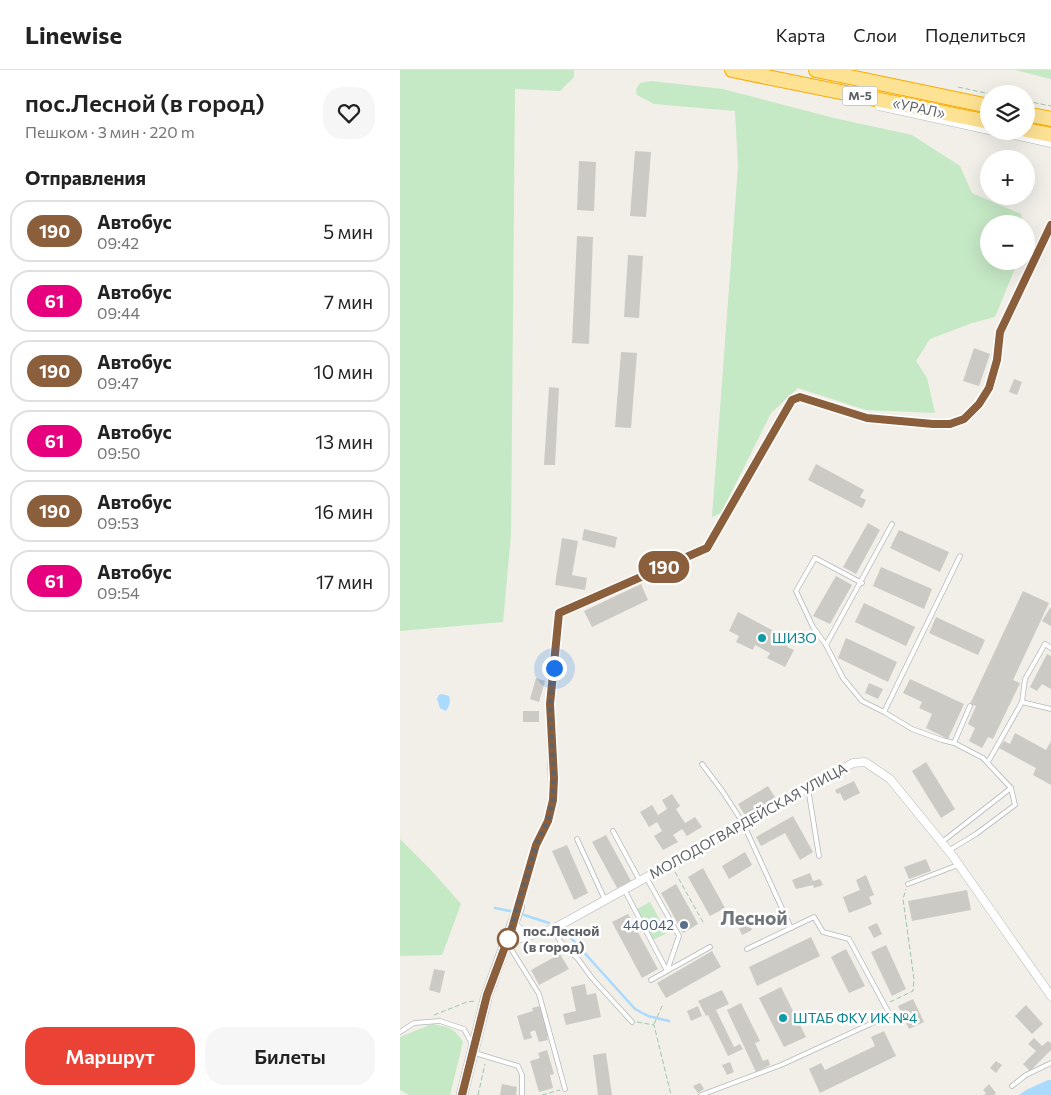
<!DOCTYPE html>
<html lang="ru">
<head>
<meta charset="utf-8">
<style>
	body { margin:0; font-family:Commissioner,sans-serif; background:#f6f6f6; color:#222; height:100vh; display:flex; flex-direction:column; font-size:19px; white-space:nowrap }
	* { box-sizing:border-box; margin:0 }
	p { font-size:16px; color:#767676 }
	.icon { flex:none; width:28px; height:28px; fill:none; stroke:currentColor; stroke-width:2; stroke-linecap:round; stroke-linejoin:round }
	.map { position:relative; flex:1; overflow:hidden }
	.drawer { display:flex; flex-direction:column; background:#fff; width:400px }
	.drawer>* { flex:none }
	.badge { padding:0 10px; border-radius:16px; font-size:18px; line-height:32px }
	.tools { position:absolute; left:580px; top:15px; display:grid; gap:10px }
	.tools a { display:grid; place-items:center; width:55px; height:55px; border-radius:50%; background:#fff; box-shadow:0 5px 20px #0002; font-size:25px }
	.you { position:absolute; width:25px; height:25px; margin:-12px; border:4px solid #fff; border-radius:50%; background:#1a73e8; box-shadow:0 0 0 8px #1a73e833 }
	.map>.badge { position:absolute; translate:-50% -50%; box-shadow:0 0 0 2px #fff }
	h2 { padding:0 25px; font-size:19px; line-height:45px }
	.round { display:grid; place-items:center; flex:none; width:52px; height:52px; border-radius:20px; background:#f6f6f6 }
	.summary { display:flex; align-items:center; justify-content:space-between; height:85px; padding:0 25px }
	h1 { font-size:24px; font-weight:600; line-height:38px }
	.button { display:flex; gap:10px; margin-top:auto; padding:10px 25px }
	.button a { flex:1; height:58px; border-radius:20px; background:#ea4335; color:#fff; font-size:20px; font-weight:600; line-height:58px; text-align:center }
	.button a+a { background:#f6f6f6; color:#222 }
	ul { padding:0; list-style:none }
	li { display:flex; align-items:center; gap:15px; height:62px; margin:0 10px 8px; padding:0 15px; border:2px solid #e0e0e0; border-radius:20px }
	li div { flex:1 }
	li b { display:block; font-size:19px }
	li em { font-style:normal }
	li .badge { min-width:55px; font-weight:700; text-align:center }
	header { display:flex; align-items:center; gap:30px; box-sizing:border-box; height:70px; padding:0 25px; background:#fff; border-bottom:1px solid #e0e0e0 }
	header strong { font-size:24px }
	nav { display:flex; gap:28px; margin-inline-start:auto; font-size:18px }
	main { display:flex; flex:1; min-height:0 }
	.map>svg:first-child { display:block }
</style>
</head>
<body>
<header>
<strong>Linewise</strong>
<nav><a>Карта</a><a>Слои</a><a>Поделиться</a></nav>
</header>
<main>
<section class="drawer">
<div class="summary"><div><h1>пос.Лесной (в город)</h1><p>Пешком · 3 мин · 220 m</p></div><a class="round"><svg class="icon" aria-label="heart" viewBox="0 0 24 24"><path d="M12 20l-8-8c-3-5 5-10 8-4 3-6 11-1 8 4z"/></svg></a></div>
<h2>Отправления</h2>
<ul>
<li><span class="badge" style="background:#8b5e3c;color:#fff">190</span><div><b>Автобус</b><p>09:42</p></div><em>5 мин</em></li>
<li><span class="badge" style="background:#e6007e;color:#fff">61</span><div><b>Автобус</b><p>09:44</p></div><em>7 мин</em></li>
<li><span class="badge" style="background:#8b5e3c;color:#fff">190</span><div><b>Автобус</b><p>09:47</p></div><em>10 мин</em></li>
<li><span class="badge" style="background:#e6007e;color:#fff">61</span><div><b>Автобус</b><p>09:50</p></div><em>13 мин</em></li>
<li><span class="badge" style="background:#8b5e3c;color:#fff">190</span><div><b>Автобус</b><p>09:53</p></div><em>16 мин</em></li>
<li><span class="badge" style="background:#e6007e;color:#fff">61</span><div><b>Автобус</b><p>09:54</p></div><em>17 мин</em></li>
</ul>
<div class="button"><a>Маршрут</a><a>Билеты</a></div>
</section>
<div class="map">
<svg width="651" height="1025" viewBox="0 0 651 1025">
	<rect width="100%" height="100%" fill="#f1efe8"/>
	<!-- green -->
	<g fill="#c5e8c5">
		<polygon points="0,0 174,0 174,7 160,21 115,19 111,466 103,552 0,561"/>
		<polygon points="615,0 651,0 651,9"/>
		<polygon points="251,11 323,19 434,48 512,65 560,96 572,123 621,144 623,154 589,154 589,191 618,191 595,247 572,253 530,269 516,291 527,308 535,343 466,340 398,318 371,343 321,443 312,447 338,97 335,41 254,34 237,25 236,19 240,13"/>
		<polygon points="0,769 30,799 61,834 42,885 0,886"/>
		<polygon points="250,832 267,863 253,870 237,839"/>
		<path d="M32 954C48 957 54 957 63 972L50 1025H9L0 1020V967Z"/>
	</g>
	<!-- water -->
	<g fill="#aadaff">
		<path d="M42 624 49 626C51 632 49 636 46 641L40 638 37 629 39 625Z"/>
		<polygon points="648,1010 651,1010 651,1025 619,1025 626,1020"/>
	</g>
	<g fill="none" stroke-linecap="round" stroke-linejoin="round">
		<!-- stream -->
		<g stroke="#aadaff" stroke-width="2.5">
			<polyline points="95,838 110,841"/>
			<polyline points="124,845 149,853"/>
			<polyline points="163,859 235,939 248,946 269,951"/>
		</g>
	</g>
	<!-- building -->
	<g fill="#cccac5">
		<polygon points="235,81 251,82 246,147 230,146"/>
		<polygon points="179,91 196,92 194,141 177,140"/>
		<polygon points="177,166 193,167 189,274 172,273"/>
		<polygon points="228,185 243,186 239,248 224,247"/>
		<polygon points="574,278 590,284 579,316 563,311"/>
		<polygon points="221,282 237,283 231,358 215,357"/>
		<polygon points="614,309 622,312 617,325 609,322"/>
		<polygon points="149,317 159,318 155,395 144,395"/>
		<polygon points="416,394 464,420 460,427 466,430 462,438 408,410"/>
		<polygon points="468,453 480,460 456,504 443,497"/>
		<polygon points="184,459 217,467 215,478 182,470"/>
		<polygon points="499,460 549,482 540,502 490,478"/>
		<polygon points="162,468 178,471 172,505 187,508 185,520 155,515"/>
		<polygon points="481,497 532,519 524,539 473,516"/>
		<polygon points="436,506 452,515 430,554 413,546"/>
		<polygon points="241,514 248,530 192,557 184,541"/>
		<polygon points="623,521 649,533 613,610 620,613 593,669 588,667 582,678 569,671 575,658 568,654 576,636 570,634"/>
		<polygon points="464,533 515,557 506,576 455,552"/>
		<polygon points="650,538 651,538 651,556 642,551"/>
		<polygon points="338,542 391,570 387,577 394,580 385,597 367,588 370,583 355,575 353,580 336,572 339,566 329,561"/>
		<polygon points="536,547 585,570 578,585 529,563"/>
		<polygon points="446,568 497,592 488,612 438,588"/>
		<polygon points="647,584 651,586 651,619 642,614 637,621 630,617"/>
		<polygon points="136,608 145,611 139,632 130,629"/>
		<polygon points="510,609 564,634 548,669 526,658 532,644 519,638 522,632 503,623"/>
		<polygon points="469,613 483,619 478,629 465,623"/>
		<rect x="123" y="641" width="16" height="11"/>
		<polygon points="615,663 646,680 651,671 651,715 633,705 636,698 599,678 604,671 610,674"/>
		<polygon points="526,692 555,739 541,748 512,701"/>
		<polygon points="454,711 460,723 444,731 440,723 437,724 435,720"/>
		<polygon points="368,716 376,729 346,747 338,734"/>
		<polygon points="272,724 280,736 276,739 285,753 295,747 302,757 287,766 282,759 273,765 278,772 263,780 254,766 262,761 257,752 249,757 240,742 252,735 258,745 267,739 262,730"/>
		<polygon points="393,746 413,782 400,790 385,763 361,776 356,767"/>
		<polygon points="206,765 231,811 217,818 192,772"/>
		<polygon points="167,775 188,823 174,830 152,781"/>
		<polygon points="345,782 352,795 329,809 322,796"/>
		<polygon points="526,789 531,801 509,809 504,797"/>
		<polygon points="303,798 325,838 310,846 288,807"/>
		<polygon points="410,803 413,811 420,809 423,815 414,818 413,815 396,819 392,810"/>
		<polygon points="466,805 474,825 469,827 472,834 449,843 443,827 460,820 456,810"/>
		<polygon points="276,814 298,854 283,863 261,823"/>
		<polygon points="567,820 571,840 512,851 508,831"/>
		<polygon points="344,843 347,851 337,855 334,847"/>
		<polygon points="228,844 258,899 242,908 212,852"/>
		<polygon points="349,853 352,860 342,865 339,858"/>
		<polygon points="477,853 482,864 474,868 468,857"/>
		<polygon points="411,867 420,886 357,916 349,897"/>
		<polygon points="486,875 506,919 492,926 471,882"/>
		<polygon points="446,879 465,916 449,923 431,887"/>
		<polygon points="312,881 321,897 266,928 257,913"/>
		<polygon points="160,884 169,899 139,915 131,900"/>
		<polygon points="34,899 45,901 40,923 29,920"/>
		<polygon points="185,914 187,925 196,923 201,947 166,955 163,944 176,941 171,917"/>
		<polygon points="381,917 406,967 384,977 359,928"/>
		<polygon points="322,920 329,934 316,940 334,977 340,974 343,979 328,986 308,945 306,946 298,931"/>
		<polygon points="513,929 524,952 509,959 498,936"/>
		<polygon points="341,933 360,971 355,973 363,991 368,989 370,995 356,1002 327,940"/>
		<polygon points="626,935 643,954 632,964 615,946"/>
		<polygon points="140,936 149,966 147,967 148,970 139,972 135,960 130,962 132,968 124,970 117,946 133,941 132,938"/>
		<polygon points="298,936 302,946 291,951 287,941"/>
		<polygon points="484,961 496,986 420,1023 409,999 421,993 425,1000 475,976 471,967"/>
		<polygon points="634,968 642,976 648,971 651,973 651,980 630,1001 623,994 636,981 628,974"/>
		<polygon points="147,980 154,1004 150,1005 153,1018 139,1022 130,991 140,988 138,983"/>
		<polygon points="206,983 212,1025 198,1025 193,985"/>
		<polygon points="596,991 602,995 596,1003 590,998"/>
		<polygon points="330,992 334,1002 327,1005 322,995"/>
		<polygon points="300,1013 304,1019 298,1023 293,1016"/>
		<polygon points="102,1014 117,1017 116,1025 100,1025"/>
		<polygon points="589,1014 596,1023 594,1025 584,1025 586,1023 583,1020"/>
	</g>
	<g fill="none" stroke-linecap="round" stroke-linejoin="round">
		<!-- lane casing -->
		<g stroke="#b5b8bc" stroke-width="5.5">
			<g id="lane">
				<polyline points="462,513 415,488 396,521 413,557 426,575 443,608 462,631 484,642 512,659 542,670 554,673 583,688 611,718 542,772"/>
				<polyline points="426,575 492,454"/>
				<polyline points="622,632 651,639"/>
				<polyline points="484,642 560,486"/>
				<polyline points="554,673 570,636"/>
				<polyline points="588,692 622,632 625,609 645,574 651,578"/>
				<polyline points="302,694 323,722 343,753 391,858"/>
				<polyline points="408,718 419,786"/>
				<polyline points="213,761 240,811"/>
				<polyline points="177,769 205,830"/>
				<polyline points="548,781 576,764 615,735 611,718"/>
				<polyline points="246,807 279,866 267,901"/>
				<polyline points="508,814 558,795"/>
				<polyline points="224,819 267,901 251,910"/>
				<polyline points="153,859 160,871 178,889 192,908 232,952"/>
				<polyline points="108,874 139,924 165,1019"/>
				<polyline points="267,901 310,877"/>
				<polyline points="0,962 14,953 40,951 64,959 72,974"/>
				<polyline points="75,983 118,996 122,1005 122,1025"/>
				<polyline points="612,1016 626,1005 651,993"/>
				<polyline points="301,1025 381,995 490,945 449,869 423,862 414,847 347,879"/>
			</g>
		</g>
		<!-- street casing -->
		<g stroke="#b5b8bc" stroke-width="9">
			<g id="street">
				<polyline points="479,36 589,60"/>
				<polyline points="596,61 651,73"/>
				<polyline points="119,837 136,775 148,751 153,730 150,634 159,543 307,478 392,330 400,327 467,348 533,354 550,354 565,349 579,334 589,318 597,290 601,262 651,155"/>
				<polyline points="112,858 118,858 122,862 120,868"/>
				<polyline points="107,872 153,859 453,693 465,692 490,709 552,785 651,926"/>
			</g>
		</g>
		<!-- secondary casing -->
		<g stroke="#b6babf" stroke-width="12">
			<polyline id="secondary" points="62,1025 87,925 119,837"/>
		</g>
		<!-- highway casing -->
		<g stroke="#f9ab00" stroke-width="16">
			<g id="highway">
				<polyline points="332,0 589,52"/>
				<polyline points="416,0 589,36"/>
				<polyline points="626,44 651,49"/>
				<polyline points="626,60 651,65"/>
			</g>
		</g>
		<!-- path -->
		<g stroke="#9cc7a9" stroke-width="1" stroke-dasharray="5 2.5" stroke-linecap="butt">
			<polyline points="558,17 590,24"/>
			<polyline points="626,31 651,36"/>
			<polyline points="275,802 304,854"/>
			<polyline points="490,932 513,921 514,909 503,829 506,819"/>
			<polyline points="34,945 67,932 75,931"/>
			<polyline points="237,952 254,955 271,1025"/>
			<polyline points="254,954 263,934"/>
			<polyline points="78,1025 85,994"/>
			<polyline points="142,1025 160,1020"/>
		</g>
		<!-- lane -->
		<use href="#lane" stroke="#fff" stroke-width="4"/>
		<!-- street -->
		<use href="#street" stroke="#fff" stroke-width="8"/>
		<!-- secondary -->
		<use href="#secondary" stroke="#fff" stroke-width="10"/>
		<!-- highway -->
		<use href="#highway" stroke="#fde293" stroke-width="14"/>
	</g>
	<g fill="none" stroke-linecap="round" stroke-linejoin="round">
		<!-- line casing -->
		<g stroke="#fff" stroke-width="11">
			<polyline id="line" points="62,1025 87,925 112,858 136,775 148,751 153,730 154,708 150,634 159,543 307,478 392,330 400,327 467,348 533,354 550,354 564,349 579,334 589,318 597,290 600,262 651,155"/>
		</g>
		<!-- line -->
		<use href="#line" stroke="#8b5e3c" stroke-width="8"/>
		<!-- walk -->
		<polyline stroke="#5f6368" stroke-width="5" stroke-dasharray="0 9" points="108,869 107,872 136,775 148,751 153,730 154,708 150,634 154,598"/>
	</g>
	<!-- markers -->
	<g fill="#0f9aa8" stroke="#fff" stroke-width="2">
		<circle cx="362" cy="568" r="5"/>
		<circle cx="383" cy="948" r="5"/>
	</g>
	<circle fill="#5c6f8a" stroke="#fff" stroke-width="2" cx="284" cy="855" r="5"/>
	<circle fill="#fff" stroke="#8b5e3c" stroke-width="2.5" cx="108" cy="869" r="10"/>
	<g text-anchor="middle" stroke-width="5" stroke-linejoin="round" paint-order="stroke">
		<!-- shield labels -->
		<rect fill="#fff" stroke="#8f9295" stroke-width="1" x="442.5" y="16.5" width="35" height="19" rx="4"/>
		<g font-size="12" font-weight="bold" fill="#5f6368">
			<text x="460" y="30">М-5</text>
		</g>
		<!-- street labels -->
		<g font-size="14" fill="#5f6368" stroke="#fff">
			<text transform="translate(519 38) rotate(12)" y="5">«УРАЛ»</text>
			<text transform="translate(348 751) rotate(-29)" y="5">МОЛОДОГВАРДЕЙСКАЯ УЛИЦА</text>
		</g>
		<!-- culture labels -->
		<g font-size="14" fill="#0d838f" stroke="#fff" text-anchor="start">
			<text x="372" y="573">ШИЗО</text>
			<text x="393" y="953">ШТАБ ФКУ ИК №4</text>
		</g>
		<!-- service labels -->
		<g font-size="14" fill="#4e5e75" stroke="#fff" text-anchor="end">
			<text x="274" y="860">440042</text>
		</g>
		<!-- stop labels -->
		<g font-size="14" font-weight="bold" fill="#5f6368" stroke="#fff" text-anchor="start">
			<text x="123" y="866">пос.Лесной<tspan x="123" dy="16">(в город)</tspan></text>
		</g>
		<!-- district labels -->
		<g font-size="19" font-weight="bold" fill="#70757a" stroke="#fff">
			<text x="354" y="855">Лесной</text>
		</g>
	</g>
</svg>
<div class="tools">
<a><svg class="icon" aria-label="layers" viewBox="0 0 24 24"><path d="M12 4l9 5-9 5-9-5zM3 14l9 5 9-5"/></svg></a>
<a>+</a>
<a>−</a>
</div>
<div class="you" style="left:154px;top:598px"></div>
<b class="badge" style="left:264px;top:497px;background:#8b5e3c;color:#fff">190</b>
</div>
</main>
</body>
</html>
